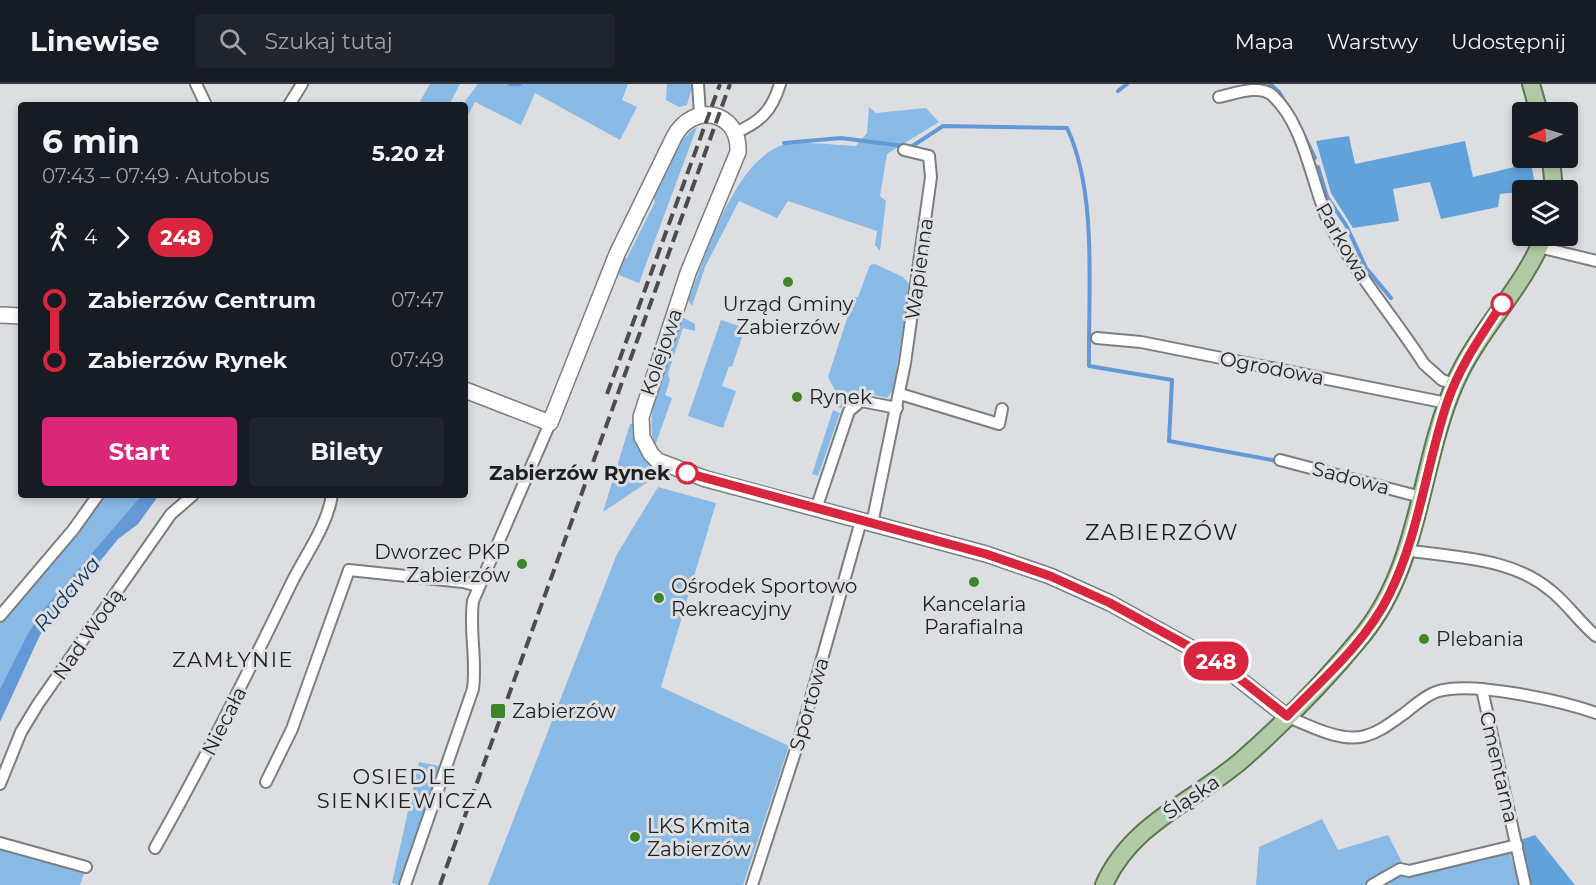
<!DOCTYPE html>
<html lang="pl">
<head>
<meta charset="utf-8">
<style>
	body { margin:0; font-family:Montserrat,sans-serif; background:#20242c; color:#f1f3f6; height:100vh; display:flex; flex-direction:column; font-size:22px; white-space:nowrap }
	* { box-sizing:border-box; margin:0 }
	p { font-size:20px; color:#9ea1a6 }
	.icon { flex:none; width:33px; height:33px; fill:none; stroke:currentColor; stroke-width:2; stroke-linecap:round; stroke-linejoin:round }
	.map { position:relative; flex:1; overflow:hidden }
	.drawer { position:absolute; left:18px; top:18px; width:450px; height:396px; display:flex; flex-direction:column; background:#171b24; border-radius:6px; box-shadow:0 3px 9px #0003 }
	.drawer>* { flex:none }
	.badge { padding:0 12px; border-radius:20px; font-size:21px; line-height:39px }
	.needle { width:39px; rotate:266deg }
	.buttons { position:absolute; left:1512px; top:18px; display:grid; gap:12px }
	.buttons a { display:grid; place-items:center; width:66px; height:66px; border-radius:6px; background:#171b24; box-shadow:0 3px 9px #0003; font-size:30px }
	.map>.badge { position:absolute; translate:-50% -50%; box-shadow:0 0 0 3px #fff }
	.legs { display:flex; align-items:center; gap:9px; height:66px; padding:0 24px; font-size:20px }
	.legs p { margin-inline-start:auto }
	.summary { display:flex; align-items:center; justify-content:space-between; height:102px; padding:0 24px }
	h1 { font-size:33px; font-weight:700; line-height:45px }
	.button { display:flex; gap:12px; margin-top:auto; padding:12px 24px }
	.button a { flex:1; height:69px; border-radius:6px; background:#db2777; color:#fff; font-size:24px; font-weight:700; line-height:69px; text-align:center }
	.button a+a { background:#20242c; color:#f1f3f6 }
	ul { padding:0 24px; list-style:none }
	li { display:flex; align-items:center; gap:21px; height:60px; font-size:22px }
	li i { display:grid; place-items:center; width:9px; height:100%; margin:0 8px; background:currentColor }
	li i::after { content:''; width:15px; height:15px; margin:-8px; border:4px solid; border-radius:50%; background:#171b24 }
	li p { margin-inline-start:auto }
	li:first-child i { background:linear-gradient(#0000 50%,currentColor 0) }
	li:last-child i { background:linear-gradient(currentColor 50%,#0000 0) }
	header { display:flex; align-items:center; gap:36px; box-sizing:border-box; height:84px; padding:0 30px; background:#171b24; border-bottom:2px solid #363941 }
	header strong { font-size:28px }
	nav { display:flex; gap:33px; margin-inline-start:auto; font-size:21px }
	.search { width:420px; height:54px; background:#20242c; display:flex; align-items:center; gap:15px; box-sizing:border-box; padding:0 21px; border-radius:6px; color:#9ea1a6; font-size:22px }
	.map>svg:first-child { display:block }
</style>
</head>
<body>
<header>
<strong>Linewise</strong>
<div class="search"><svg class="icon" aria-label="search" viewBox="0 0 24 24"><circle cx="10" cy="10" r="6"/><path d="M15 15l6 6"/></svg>Szukaj tutaj</div>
<nav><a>Mapa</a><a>Warstwy</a><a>Udostępnij</a></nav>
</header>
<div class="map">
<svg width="1596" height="801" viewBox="0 0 1596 801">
	<rect width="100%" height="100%" fill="#dcdee1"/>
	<!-- green -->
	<g fill="#89bae6">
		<polygon points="430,0 460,0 449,21 418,21"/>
		<polygon points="478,0 628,0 622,16 637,23 620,56 535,9 521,41 475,18 465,36 465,21 462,21"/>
		<polygon points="667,0 693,0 687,21 679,23 666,16"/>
		<path d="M869 23 876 29 926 24 939 38 887 70 880 112 886 117 880 167 875 161 877 147 788 117 777 134 739 117 705 183 692 222 688 216C706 172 735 73 786 60 802 57 838 61 856 62L867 49Z"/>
		<path d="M697 43 639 199 619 191 621 174H627L655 118 653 110C661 93 680 51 697 43Z"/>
		<polygon points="875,180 903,193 910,201 893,306 887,314 855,307 849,309 841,324 835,322 839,308 835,306 828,293 854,213 858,213 870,181"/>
		<path d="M684 234 695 240V247L683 244 668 290 670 296 665 311 672 314 655 362C642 326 669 271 681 235Z"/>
		<polygon points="721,236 745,244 732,283 729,282 722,302 736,307 723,344 688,332"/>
		<polygon points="833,326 840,329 818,392 812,390"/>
		<path d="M630 340H633C634 361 641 374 658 385L652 395 603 428Z"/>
		<polygon points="658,403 716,419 661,603 789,662 743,801 488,801 617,470"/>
		<polygon points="100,411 142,411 36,538 0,605 0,537"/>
		<polygon points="419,678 440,682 399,801 392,799"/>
		<polygon points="1322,735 1338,766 1388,751 1407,788 1510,769 1519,801 1256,801 1259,763"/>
		<polygon points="0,765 85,787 80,801 0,801"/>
	</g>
	<!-- forest -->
	<g fill="#61a2db">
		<polygon points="1349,52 1355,80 1465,57 1473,93 1531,79 1536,106 1500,110 1498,123 1441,135 1430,98 1393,105 1399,137 1353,144 1331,109 1316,57"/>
		<polygon points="1535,751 1575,801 1530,801 1520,756"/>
	</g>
	<!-- water -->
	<polygon fill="#6399d6" points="142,411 159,411 138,440 118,455 40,551 0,638 0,605 29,548 44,525"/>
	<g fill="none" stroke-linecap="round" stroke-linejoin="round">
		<!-- stream -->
		<g stroke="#6399d6" stroke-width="4">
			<polyline points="510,0 520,0"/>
			<polyline points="1270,0 1279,8 1288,23"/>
			<polyline points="1118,7 1127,0"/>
			<polyline points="1302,47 1315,74"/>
			<path d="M784 59 841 54 911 63 943 42 1067 44C1098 109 1088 210 1089 282L1172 296 1169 357 1277 377"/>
			<polyline points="1318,83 1327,113 1346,141 1366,184 1391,214"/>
		</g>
		<!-- street casing -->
		<g stroke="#7c7f81" stroke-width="14">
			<g id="street">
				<polyline points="196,0 206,21"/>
				<polyline points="698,0 700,30"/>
				<path d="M1219 13C1234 10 1259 0 1272 11 1309 45 1311 110 1336 152 1362 197 1396 236 1424 280L1442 296 1454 300"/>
				<polyline points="289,21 302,0"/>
				<path d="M735 49C760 38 772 27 780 0"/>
				<polyline points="1539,163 1596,177"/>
				<polyline points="1097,254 1141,258 1447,319"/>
				<polyline points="900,310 999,340 1002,325"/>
				<polyline points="1280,376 1421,413"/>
				<polyline points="816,425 849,327 861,317 897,324"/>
				<polyline points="872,440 905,279 931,93 929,72 904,66"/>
				<path d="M1406 466C1456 474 1510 473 1550 506 1567 519 1579 538 1596 552"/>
				<polyline points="0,532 73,446 98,411"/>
				<polyline points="1482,605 1525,801"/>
				<path d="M1286 632C1308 641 1341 659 1365 652 1380 648 1392 638 1405 629 1414 622 1427 610 1439 607 1473 597 1562 617 1596 629"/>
				<polyline points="266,698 292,645 349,486 463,498 478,502"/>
				<polyline points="0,700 21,648 38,620 171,430 193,411"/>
				<polyline points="0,759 86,783"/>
				<path d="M155 764C204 678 247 591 290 502 304 473 327 443 332 411"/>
				<path d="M405 801 473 605C477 575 469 547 473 517L550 339"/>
				<polyline points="752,801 799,656 861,437"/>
				<polyline points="1372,801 1400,785 1409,787 1517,761"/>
			</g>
		</g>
		<!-- secondary casing -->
		<g stroke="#7c7f81" stroke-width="18">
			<g id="secondary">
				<polyline points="0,231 21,232"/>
				<path d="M465 306 550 339 617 170 674 53C693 17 740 27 738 68L688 189 641 333 642 353 651 370 658 377 706 395 986 470 1050 492 1110 519 1220 580 1286 632"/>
			</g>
		</g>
		<!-- primary casing -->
		<g stroke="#5b7850" stroke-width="20">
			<g id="primary">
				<polyline points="1531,0 1539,28"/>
				<polyline points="1551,74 1554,106"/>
				<path d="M1104 801C1131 739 1195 717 1243 675 1285 638 1327 595 1362 552 1421 480 1419 381 1455 299 1478 246 1523 205 1544 152"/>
			</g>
		</g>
		<!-- street -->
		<use href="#street" stroke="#fff" stroke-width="10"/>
		<!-- secondary -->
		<use href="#secondary" stroke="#fff" stroke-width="15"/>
		<!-- primary -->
		<use href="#primary" stroke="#b0caa5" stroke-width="16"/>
		<!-- rail -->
		<g stroke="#4b4c4e" stroke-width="4" stroke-dasharray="12 6" stroke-linecap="butt">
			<polyline points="607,310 720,0"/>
			<polyline points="440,801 730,0"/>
		</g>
	</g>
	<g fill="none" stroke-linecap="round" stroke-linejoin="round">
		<!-- line-1 casing -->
		<g stroke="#fff" stroke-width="14">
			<path id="line-1" d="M687 389 986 470 1050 492 1110 519 1221 580 1287 632C1323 595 1366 558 1389 511 1419 451 1426 382 1447 319 1459 283 1481 252 1502 220"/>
		</g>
		<!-- line-1 -->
		<use href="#line-1" stroke="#d7263d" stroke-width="9"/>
	</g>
	<!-- markers -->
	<g fill="#3e852a" stroke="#dcdee1" stroke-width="2">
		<circle cx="788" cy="198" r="6"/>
		<circle cx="797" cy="313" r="6"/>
		<circle cx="522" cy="480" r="6"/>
		<circle cx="974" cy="498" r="6"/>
		<circle cx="659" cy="514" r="6"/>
		<circle cx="1424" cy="555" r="6"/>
		<rect x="490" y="619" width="16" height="16" rx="3"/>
		<circle cx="635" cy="753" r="6"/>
	</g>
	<g fill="#fff" stroke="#d7263d" stroke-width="3">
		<circle cx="1502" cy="220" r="10"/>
		<circle cx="687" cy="389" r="10"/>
	</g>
	<g text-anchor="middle" stroke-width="6" stroke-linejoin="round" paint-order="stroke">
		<!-- street labels -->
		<g font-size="20" fill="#1f2021" stroke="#dcdee1">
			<text transform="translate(1343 158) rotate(60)" y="7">Parkowa</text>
			<text transform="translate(919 185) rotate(-82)" y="7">Wapienna</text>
			<text transform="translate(661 268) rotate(-71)" y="7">Kolejowa</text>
			<text transform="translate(1272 284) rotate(11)" y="7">Ogrodowa</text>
			<text transform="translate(1351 394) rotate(15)" y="7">Sadowa</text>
			<text transform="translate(88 550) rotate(-55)" y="7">Nad Wodą</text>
			<text transform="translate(809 620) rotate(-74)" y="7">Sportowa</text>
			<text transform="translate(224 637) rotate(-63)" y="7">Niecała</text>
			<text transform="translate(1499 683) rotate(77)" y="7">Cmentarna</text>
			<text transform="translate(1191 713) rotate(-34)" y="7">Śląska</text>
		</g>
		<!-- poi labels -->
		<g font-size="20" fill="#1f2021" stroke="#dcdee1" text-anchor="start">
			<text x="788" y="227" text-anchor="middle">Urząd Gminy<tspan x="788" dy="23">Zabierzów</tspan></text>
			<text x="809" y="320">Rynek</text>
			<text x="510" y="475" text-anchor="end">Dworzec PKP<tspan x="510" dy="23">Zabierzów</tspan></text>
			<text x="671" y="509">Ośrodek Sportowo<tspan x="671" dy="23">Rekreacyjny</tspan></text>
			<text x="974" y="527" text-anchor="middle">Kancelaria<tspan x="974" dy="23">Parafialna</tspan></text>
			<text x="1436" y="562">Plebania</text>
			<text x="512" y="634">Zabierzów</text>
			<text x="647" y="749">LKS Kmita<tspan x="647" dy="23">Zabierzów</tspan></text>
		</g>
		<!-- stop labels -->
		<g font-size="20" font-weight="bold" fill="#1f2021" stroke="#dcdee1" text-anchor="end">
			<text x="670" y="396">Zabierzów Rynek</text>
		</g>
		<!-- water labels -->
		<g font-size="21" font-style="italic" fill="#133861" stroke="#dcdee1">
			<text transform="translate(67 510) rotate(-50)" y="7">Rudawa</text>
		</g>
		<!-- neighbourhood labels -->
		<g font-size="21" letter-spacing="1.5" fill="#1f2021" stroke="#dcdee1">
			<text x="233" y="583">ZAMŁYNIE</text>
			<text x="405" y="700">OSIEDLE<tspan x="405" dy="24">SIENKIEWICZA</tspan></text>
		</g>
		<!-- quarter labels -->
		<g font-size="22" letter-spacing="1.5" fill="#1f2021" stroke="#dcdee1">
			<text x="1162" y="456">ZABIERZÓW</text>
		</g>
	</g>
</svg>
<div class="buttons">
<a><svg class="needle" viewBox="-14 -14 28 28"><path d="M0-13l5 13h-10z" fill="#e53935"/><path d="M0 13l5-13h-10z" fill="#9ea1a6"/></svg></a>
<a><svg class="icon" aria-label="layers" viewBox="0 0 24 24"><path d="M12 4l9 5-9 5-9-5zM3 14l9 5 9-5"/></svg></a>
</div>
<b class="badge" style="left:1216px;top:577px;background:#d7263d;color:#fff">248</b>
<section class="drawer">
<div class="summary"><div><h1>6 min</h1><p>07:43 – 07:49 · Autobus</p></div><b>5.20 zł</b></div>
<div class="legs"><svg class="icon" aria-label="walk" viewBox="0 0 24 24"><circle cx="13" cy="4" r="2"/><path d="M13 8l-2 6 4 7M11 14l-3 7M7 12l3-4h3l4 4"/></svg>4<svg class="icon" aria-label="forward" viewBox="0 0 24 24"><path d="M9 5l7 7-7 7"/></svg><b class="badge" style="background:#d7263d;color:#fff">248</b></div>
<ul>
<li><i style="color:#d7263d"></i><b>Zabierzów Centrum</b><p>07:47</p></li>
<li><i style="color:#d7263d"></i><b>Zabierzów Rynek</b><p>07:49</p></li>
</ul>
<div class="button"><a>Start</a><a>Bilety</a></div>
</section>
</div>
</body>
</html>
